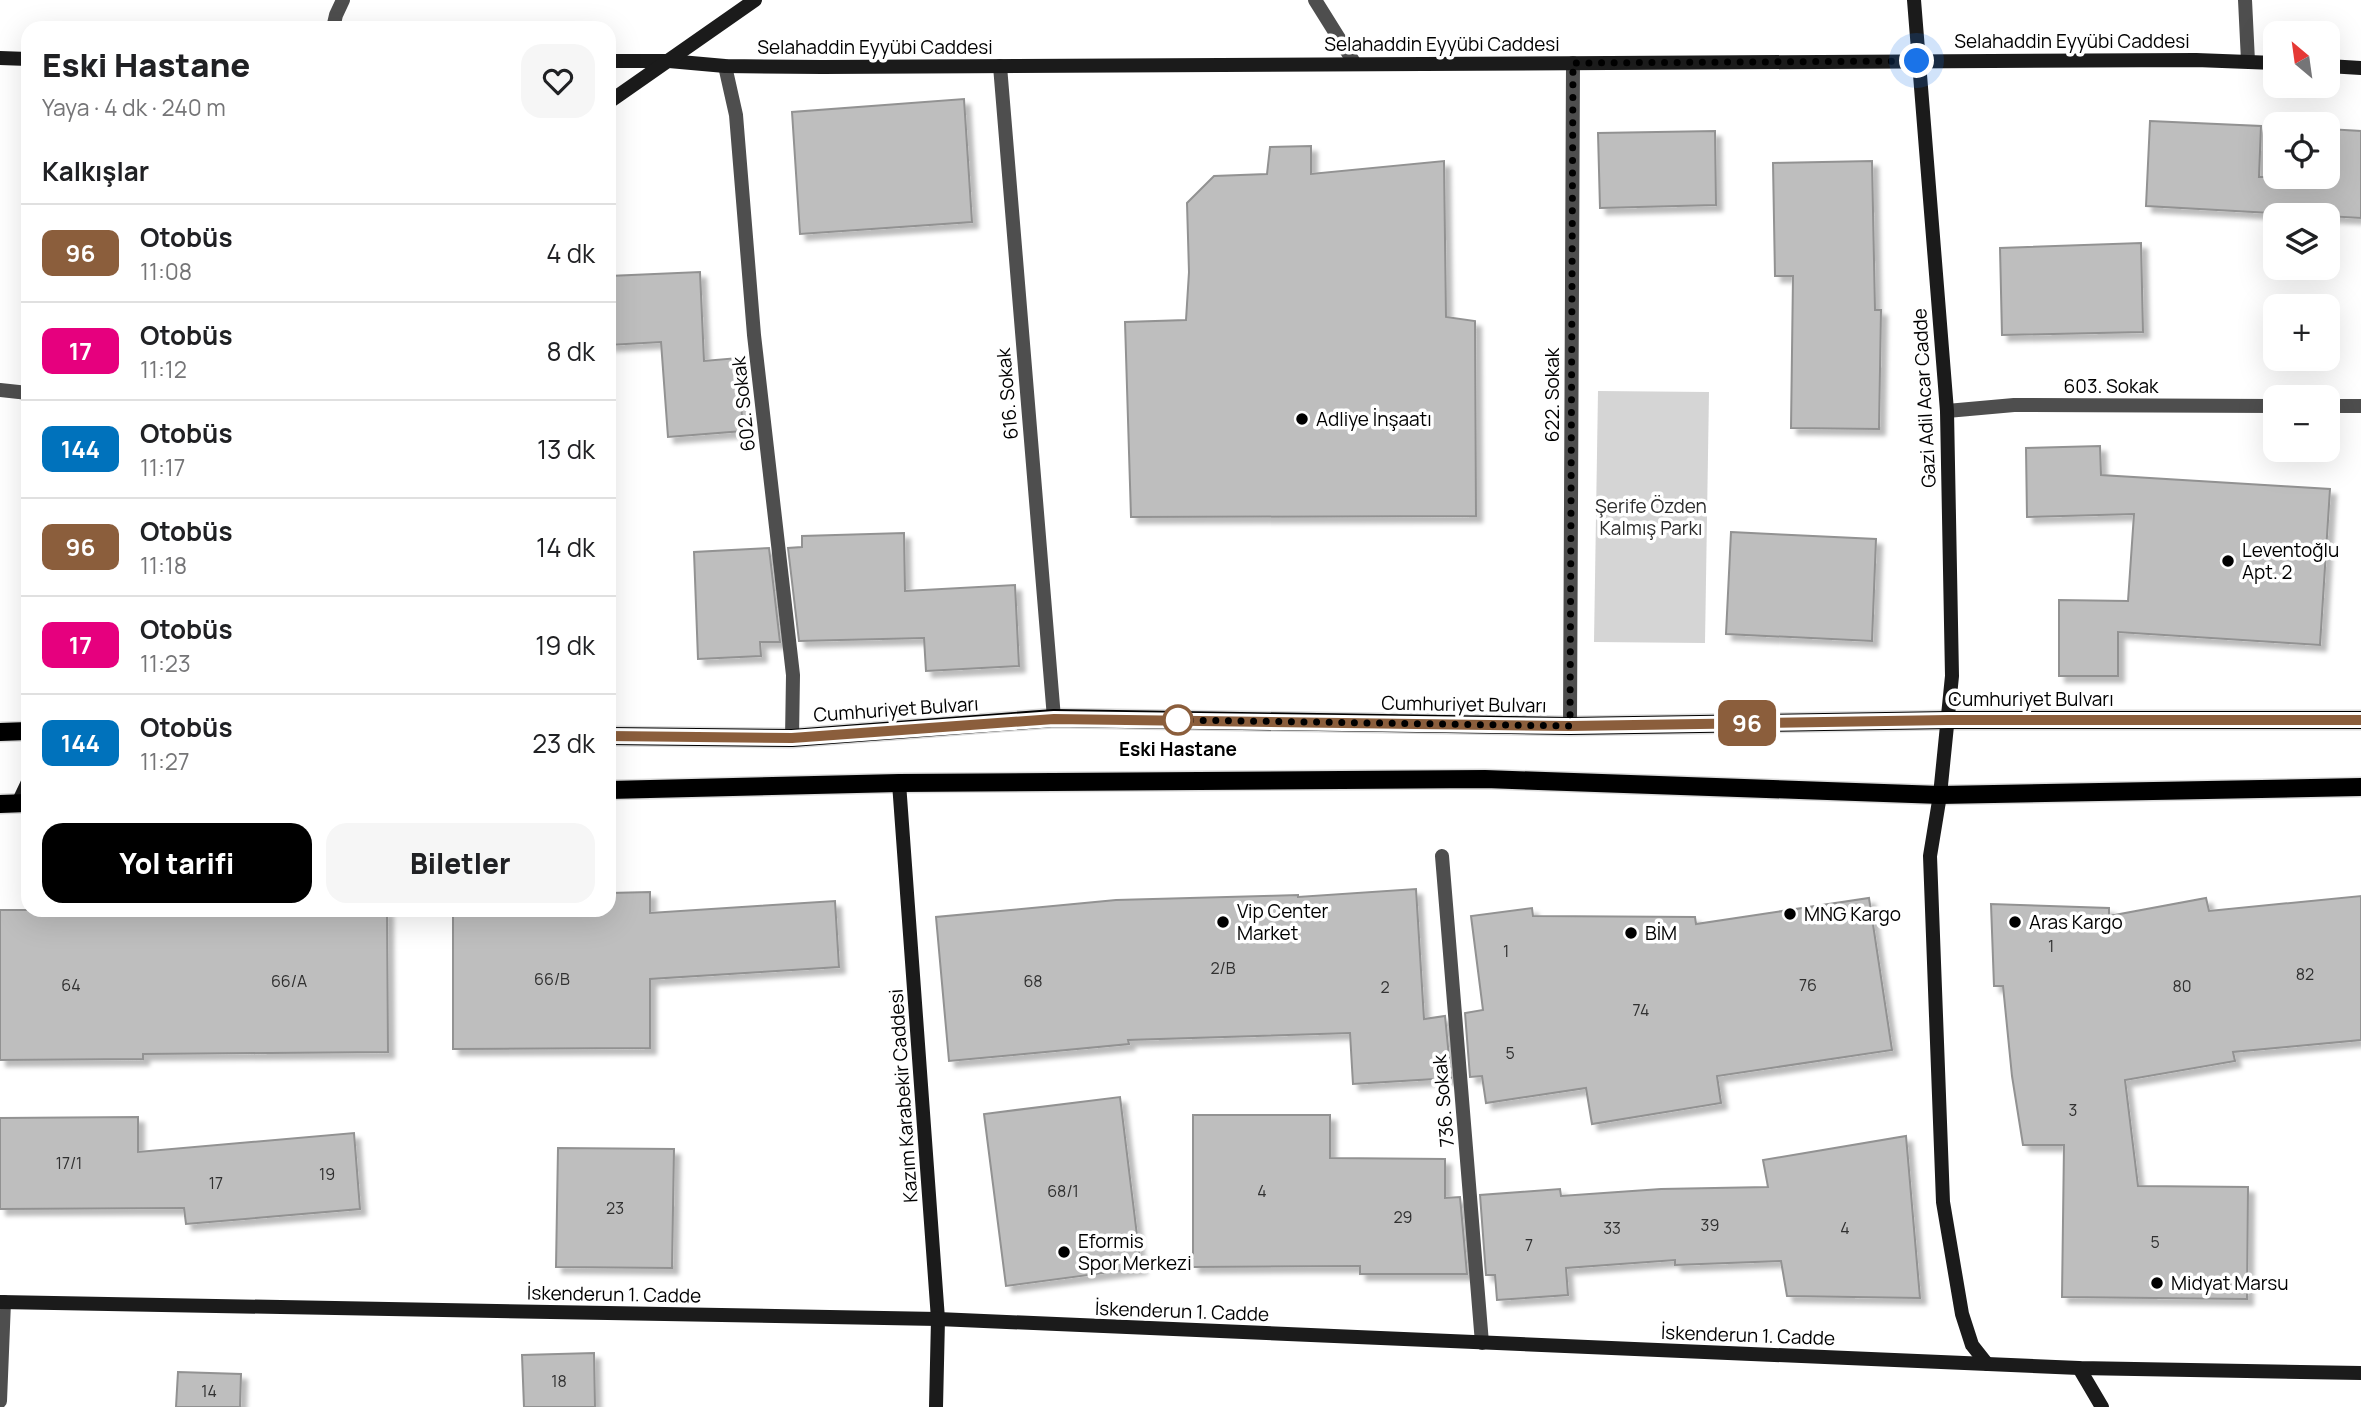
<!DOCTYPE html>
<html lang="tr">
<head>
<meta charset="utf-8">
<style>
	body { margin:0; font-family:Manrope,sans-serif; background:#f6f6f6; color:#202124; height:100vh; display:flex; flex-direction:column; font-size:26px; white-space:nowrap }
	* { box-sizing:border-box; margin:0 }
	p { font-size:23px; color:#757577 }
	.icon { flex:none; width:38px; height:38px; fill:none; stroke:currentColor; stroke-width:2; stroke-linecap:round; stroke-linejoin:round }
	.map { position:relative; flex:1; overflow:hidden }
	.drawer { position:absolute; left:21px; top:21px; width:595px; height:896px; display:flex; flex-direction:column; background:#fff; border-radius:21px; box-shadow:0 7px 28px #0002 }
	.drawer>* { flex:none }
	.badge { padding:0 14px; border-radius:10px; font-size:24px; line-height:46px }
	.needle { width:46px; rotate:331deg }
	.controls { position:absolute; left:2263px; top:21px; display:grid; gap:14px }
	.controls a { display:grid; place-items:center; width:77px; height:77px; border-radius:14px; background:#fff; box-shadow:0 7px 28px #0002; font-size:35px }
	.you { position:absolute; width:35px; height:35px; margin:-18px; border:5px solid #fff; border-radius:50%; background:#1a73e8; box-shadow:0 0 0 10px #1a73e833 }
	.map>.badge { position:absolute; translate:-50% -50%; box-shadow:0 0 0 4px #fff }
	h2 { padding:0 21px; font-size:26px; line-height:63px }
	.round { display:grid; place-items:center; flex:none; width:74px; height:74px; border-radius:21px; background:#f6f6f6 }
	.overview { display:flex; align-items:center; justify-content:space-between; height:119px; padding:0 21px }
	h1 { font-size:33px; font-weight:800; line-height:52px }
	.button { display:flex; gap:14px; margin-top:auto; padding:14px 21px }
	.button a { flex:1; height:80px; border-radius:21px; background:#000; color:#fff; font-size:28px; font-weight:800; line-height:80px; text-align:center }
	.button a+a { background:#f6f6f6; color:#202124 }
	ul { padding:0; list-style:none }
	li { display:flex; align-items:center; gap:21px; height:98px; padding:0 21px; border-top:2px solid #e0e0e0 }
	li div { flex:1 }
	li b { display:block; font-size:26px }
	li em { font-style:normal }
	li .badge { min-width:77px; font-weight:700; text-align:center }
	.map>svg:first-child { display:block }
</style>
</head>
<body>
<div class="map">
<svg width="2361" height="1407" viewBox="0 0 2361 1407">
	<defs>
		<filter id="shadow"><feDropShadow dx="6" dy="6" stdDeviation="2" flood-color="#0004"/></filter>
	</defs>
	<rect width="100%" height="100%" fill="#fff"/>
	<!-- green -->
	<polygon fill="#d5d5d5" points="1598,391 1709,392 1705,643 1594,642"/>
	<!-- building -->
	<g fill="#bebebe" stroke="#929292" stroke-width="2" filter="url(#shadow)">
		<polygon points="964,99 972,222 800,234 792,112"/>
		<polygon points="2150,121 2261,126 2259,177 2328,177 2328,129 2361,131 2361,218 2146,206"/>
		<polygon points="1715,131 1716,205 1600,208 1598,133"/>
		<polygon points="1311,146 1311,174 1444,161 1446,317 1475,321 1476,516 1131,517 1125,322 1186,320 1189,272 1187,203 1214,176 1267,174 1270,147"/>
		<polygon points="1872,161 1875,310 1881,310 1879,429 1791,428 1793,276 1775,276 1773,163"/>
		<polygon points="2141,243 2143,332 2002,335 2000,248"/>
		<polygon points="700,272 704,361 738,358 743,431 668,437 661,342 609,345 609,276"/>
		<polygon points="2100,446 2101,475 2330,489 2320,645 2118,632 2118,676 2059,676 2059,600 2128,601 2134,514 2027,517 2026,448"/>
		<polygon points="1731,532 1876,539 1872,641 1726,634"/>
		<polygon points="904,533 905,591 1015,585 1019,666 926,671 924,638 799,641 788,548 802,547 802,536"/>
		<polygon points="769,548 780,642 760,642 761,656 698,659 694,552"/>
		<polygon points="1416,889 1424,1019 1445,1016 1451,1078 1353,1084 1350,1033 1128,1040 1129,1044 949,1061 936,917 1116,900 1298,895 1298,897"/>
		<polygon points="650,892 650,913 835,901 839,967 650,979 650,1048 453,1049 453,910 609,910 609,893"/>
		<polygon points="2361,896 2361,1040 2233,1052 2235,1061 2125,1080 2138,1186 2248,1187 2247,1299 2062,1297 2064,1145 2023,1145 2012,1076 2003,986 1994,986 1991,904 2109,908 2109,916 2206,898 2209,911"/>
		<polygon points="1869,898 1892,1050 1717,1076 1721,1103 1592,1124 1586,1088 1486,1103 1482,1076 1470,1077 1465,1013 1483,1010 1471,916 1532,908 1533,916 1695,917 1696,924"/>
		<polygon points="0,910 387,910 388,1052 143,1054 143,1059 0,1060"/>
		<polygon points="1120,1097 1141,1268 1006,1286 984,1114"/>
		<polygon points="1193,1115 1330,1115 1330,1158 1445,1159 1445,1198 1460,1197 1467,1274 1360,1274 1360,1266 1193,1267"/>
		<polygon points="138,1117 138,1152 354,1133 360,1209 186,1224 184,1208 0,1209 0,1118"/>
		<polygon points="1906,1136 1920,1298 1787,1296 1781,1261 1675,1265 1675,1260 1566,1268 1568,1295 1497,1300 1495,1275 1486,1275 1480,1195 1560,1189 1561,1196 1661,1189 1768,1187 1763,1160"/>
		<polygon points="558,1148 674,1149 672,1268 556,1267"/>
		<polygon points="594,1353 595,1407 524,1407 522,1355"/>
		<polygon points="178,1372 241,1374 240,1407 176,1407"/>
	</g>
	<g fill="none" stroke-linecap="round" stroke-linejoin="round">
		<!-- primary casing -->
		<g stroke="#dbdbdb" stroke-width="21">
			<g id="primary">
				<polyline points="0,732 28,731"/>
				<polyline points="609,736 792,738 1054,718 1570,726 1948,720 2361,720"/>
				<polyline points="609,790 899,783 1485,779 1940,795 2361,787"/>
				<polyline points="0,804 28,803"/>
			</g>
		</g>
		<!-- street -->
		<g stroke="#4e4e4e" stroke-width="14">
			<polyline points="1315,0 1355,64"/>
			<polyline points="2245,0 2248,61"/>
			<polyline points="333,28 336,15 343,0"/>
			<polyline points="725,66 736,115 754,335 793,675 792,738"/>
			<polyline points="1000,66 1054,718"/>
			<polyline points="0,390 28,393"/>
			<polyline points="2328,406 2361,406"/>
			<polyline points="1947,411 2014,405 2275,406"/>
			<polyline points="1570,726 1573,63"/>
			<polyline points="1442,856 1482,1343"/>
			<polyline points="0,1401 4,1302"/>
		</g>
		<!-- secondary -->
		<g stroke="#1b1b1b" stroke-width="14">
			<polyline points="1914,0 1947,411 1952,676 1940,795 1930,856 1943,1202 1962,1314 1972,1345 1987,1364"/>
			<polyline points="0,58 28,59"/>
			<polyline points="609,61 669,61 725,66 822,67 2196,60 2275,63"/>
			<polyline points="2328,66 2361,68"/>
			<polyline points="609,102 755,0"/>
			<polyline points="899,783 938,1319 936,1407"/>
			<polyline points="18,803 28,782"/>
			<polyline points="0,1302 938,1319 2079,1368 2361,1373"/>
			<polyline points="2079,1368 2102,1407"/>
		</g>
		<!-- primary -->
		<use href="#primary" stroke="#000" stroke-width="18"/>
	</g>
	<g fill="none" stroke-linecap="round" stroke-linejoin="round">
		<!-- line casing -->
		<g stroke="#fff" stroke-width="16">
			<polyline id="line" points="609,736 792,738 1054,719 1570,726 1948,720 2361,720"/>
		</g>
		<!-- line -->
		<use href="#line" stroke="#8b5e3c" stroke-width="10"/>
		<!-- walk -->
		<polyline stroke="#000" stroke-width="7" stroke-dasharray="0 12.6" points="1178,720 1570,726 1573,63 1917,61"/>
	</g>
	<!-- markers -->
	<g fill="#000" stroke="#fff" stroke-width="2.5">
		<circle cx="1302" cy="419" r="7"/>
		<circle cx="2228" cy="561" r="7"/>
		<circle cx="1790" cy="914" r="7"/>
		<circle cx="1223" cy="922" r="7"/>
		<circle cx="2015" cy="922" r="7"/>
		<circle cx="1631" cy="933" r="7"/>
		<circle cx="1064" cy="1252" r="7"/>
		<circle cx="2157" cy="1283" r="7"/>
	</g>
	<circle fill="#fff" stroke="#8b5e3c" stroke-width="3.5" cx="1178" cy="720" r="14"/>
	<g text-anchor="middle" stroke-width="7" stroke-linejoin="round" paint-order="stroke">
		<!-- number labels -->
		<g font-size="16" fill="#303030">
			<text x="2051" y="952">1</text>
			<text x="1506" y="957">1</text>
			<text x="1223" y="974">2/B</text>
			<text x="2305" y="980">82</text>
			<text x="552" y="985">66/B</text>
			<text x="289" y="987">66/A</text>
			<text x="1033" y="987">68</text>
			<text x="71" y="991">64</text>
			<text x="1808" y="991">76</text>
			<text x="2182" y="992">80</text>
			<text x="1385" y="993">2</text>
			<text x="1641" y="1016">74</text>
			<text x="1510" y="1059">5</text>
			<text x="2073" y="1116">3</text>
			<text x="69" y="1169">17/1</text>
			<text x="327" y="1180">19</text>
			<text x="216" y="1189">17</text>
			<text x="1063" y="1197">68/1</text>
			<text x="1262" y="1197">4</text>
			<text x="615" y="1214">23</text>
			<text x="1403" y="1223">29</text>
			<text x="1710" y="1231">39</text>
			<text x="1612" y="1234">33</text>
			<text x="1845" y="1234">4</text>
			<text x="2155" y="1248">5</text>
			<text x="1529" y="1251">7</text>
			<text x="559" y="1387">18</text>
			<text x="209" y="1397">14</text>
		</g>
		<!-- street labels -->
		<g font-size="19" fill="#000" stroke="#fff">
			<text x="2072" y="48">Selahaddin Eyyübi Caddesi</text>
			<text x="1442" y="51">Selahaddin Eyyübi Caddesi</text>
			<text x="875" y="54">Selahaddin Eyyübi Caddesi</text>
			<text x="2111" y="393">603. Sokak</text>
			<text transform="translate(1007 394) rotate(-95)" y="7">616. Sokak</text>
			<text transform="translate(1552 395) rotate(-90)" y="7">622. Sokak</text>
			<text transform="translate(1924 398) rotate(-93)" y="7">Gazi Adil Acar Cadde</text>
			<text transform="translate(743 404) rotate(-96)" y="7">602. Sokak</text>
			<text x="2031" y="706">Cumhuriyet Bulvarı</text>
			<text transform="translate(1464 704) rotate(1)" y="7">Cumhuriyet Bulvarı</text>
			<text transform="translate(896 709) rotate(-4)" y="7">Cumhuriyet Bulvarı</text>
			<text transform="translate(903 1096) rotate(-94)" y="7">Kazım Karabekir Caddesi</text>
			<text transform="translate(1443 1101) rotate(-95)" y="7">736. Sokak</text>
			<text transform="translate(614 1294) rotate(1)" y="7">İskenderun 1. Cadde</text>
			<text transform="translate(1182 1311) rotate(2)" y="7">İskenderun 1. Cadde</text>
			<text transform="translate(1748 1335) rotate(2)" y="7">İskenderun 1. Cadde</text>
		</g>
		<!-- poi labels -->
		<g font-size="19" fill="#000" stroke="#fff" text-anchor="start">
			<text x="1316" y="426">Adliye İnşaatı</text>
			<text x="2242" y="557">Leventoğlu<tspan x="2242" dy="22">Apt. 2</tspan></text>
			<text x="1237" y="918">Vip Center<tspan x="1237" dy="22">Market</tspan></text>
			<text x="1804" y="921">MNG Kargo</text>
			<text x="2029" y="929">Aras Kargo</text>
			<text x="1645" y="940">BİM</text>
			<text x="1078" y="1248">Eformis<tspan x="1078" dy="22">Spor Merkezi</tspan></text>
			<text x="2171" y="1290">Midyat Marsu</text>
		</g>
		<!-- park labels -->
		<g font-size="19" fill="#2c2c2c" stroke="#fff">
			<text x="1651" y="513">Şerife Özden<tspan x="1651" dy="22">Kalmış Parkı</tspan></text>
		</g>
		<!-- stop labels -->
		<g font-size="19" font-weight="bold" fill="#000" stroke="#fff">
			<text x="1178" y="756">Eski Hastane</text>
		</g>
	</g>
</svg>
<div class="controls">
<a><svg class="needle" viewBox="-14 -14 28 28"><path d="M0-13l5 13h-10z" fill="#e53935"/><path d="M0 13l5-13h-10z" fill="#757577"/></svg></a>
<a><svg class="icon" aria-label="locate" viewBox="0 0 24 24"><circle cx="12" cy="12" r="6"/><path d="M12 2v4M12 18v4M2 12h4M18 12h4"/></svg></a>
<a><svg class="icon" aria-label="layers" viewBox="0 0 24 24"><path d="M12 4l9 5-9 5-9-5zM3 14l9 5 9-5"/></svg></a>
<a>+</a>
<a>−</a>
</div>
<div class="you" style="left:1917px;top:61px"></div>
<b class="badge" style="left:1747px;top:723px;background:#8b5e3c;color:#fff">96</b>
<section class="drawer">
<div class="overview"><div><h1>Eski Hastane</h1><p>Yaya · 4 dk · 240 m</p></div><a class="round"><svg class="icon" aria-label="heart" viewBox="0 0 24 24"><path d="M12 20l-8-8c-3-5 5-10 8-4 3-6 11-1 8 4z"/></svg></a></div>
<h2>Kalkışlar</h2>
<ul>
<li><span class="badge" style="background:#8b5e3c;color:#fff">96</span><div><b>Otobüs</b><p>11:08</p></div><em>4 dk</em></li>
<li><span class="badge" style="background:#e6007e;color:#fff">17</span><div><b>Otobüs</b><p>11:12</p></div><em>8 dk</em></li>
<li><span class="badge" style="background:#0072bc;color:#fff">144</span><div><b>Otobüs</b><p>11:17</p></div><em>13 dk</em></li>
<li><span class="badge" style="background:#8b5e3c;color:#fff">96</span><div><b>Otobüs</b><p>11:18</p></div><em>14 dk</em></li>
<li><span class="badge" style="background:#e6007e;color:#fff">17</span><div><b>Otobüs</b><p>11:23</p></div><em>19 dk</em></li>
<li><span class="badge" style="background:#0072bc;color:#fff">144</span><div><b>Otobüs</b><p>11:27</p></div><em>23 dk</em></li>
</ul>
<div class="button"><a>Yol tarifi</a><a>Biletler</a></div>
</section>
</div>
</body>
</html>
